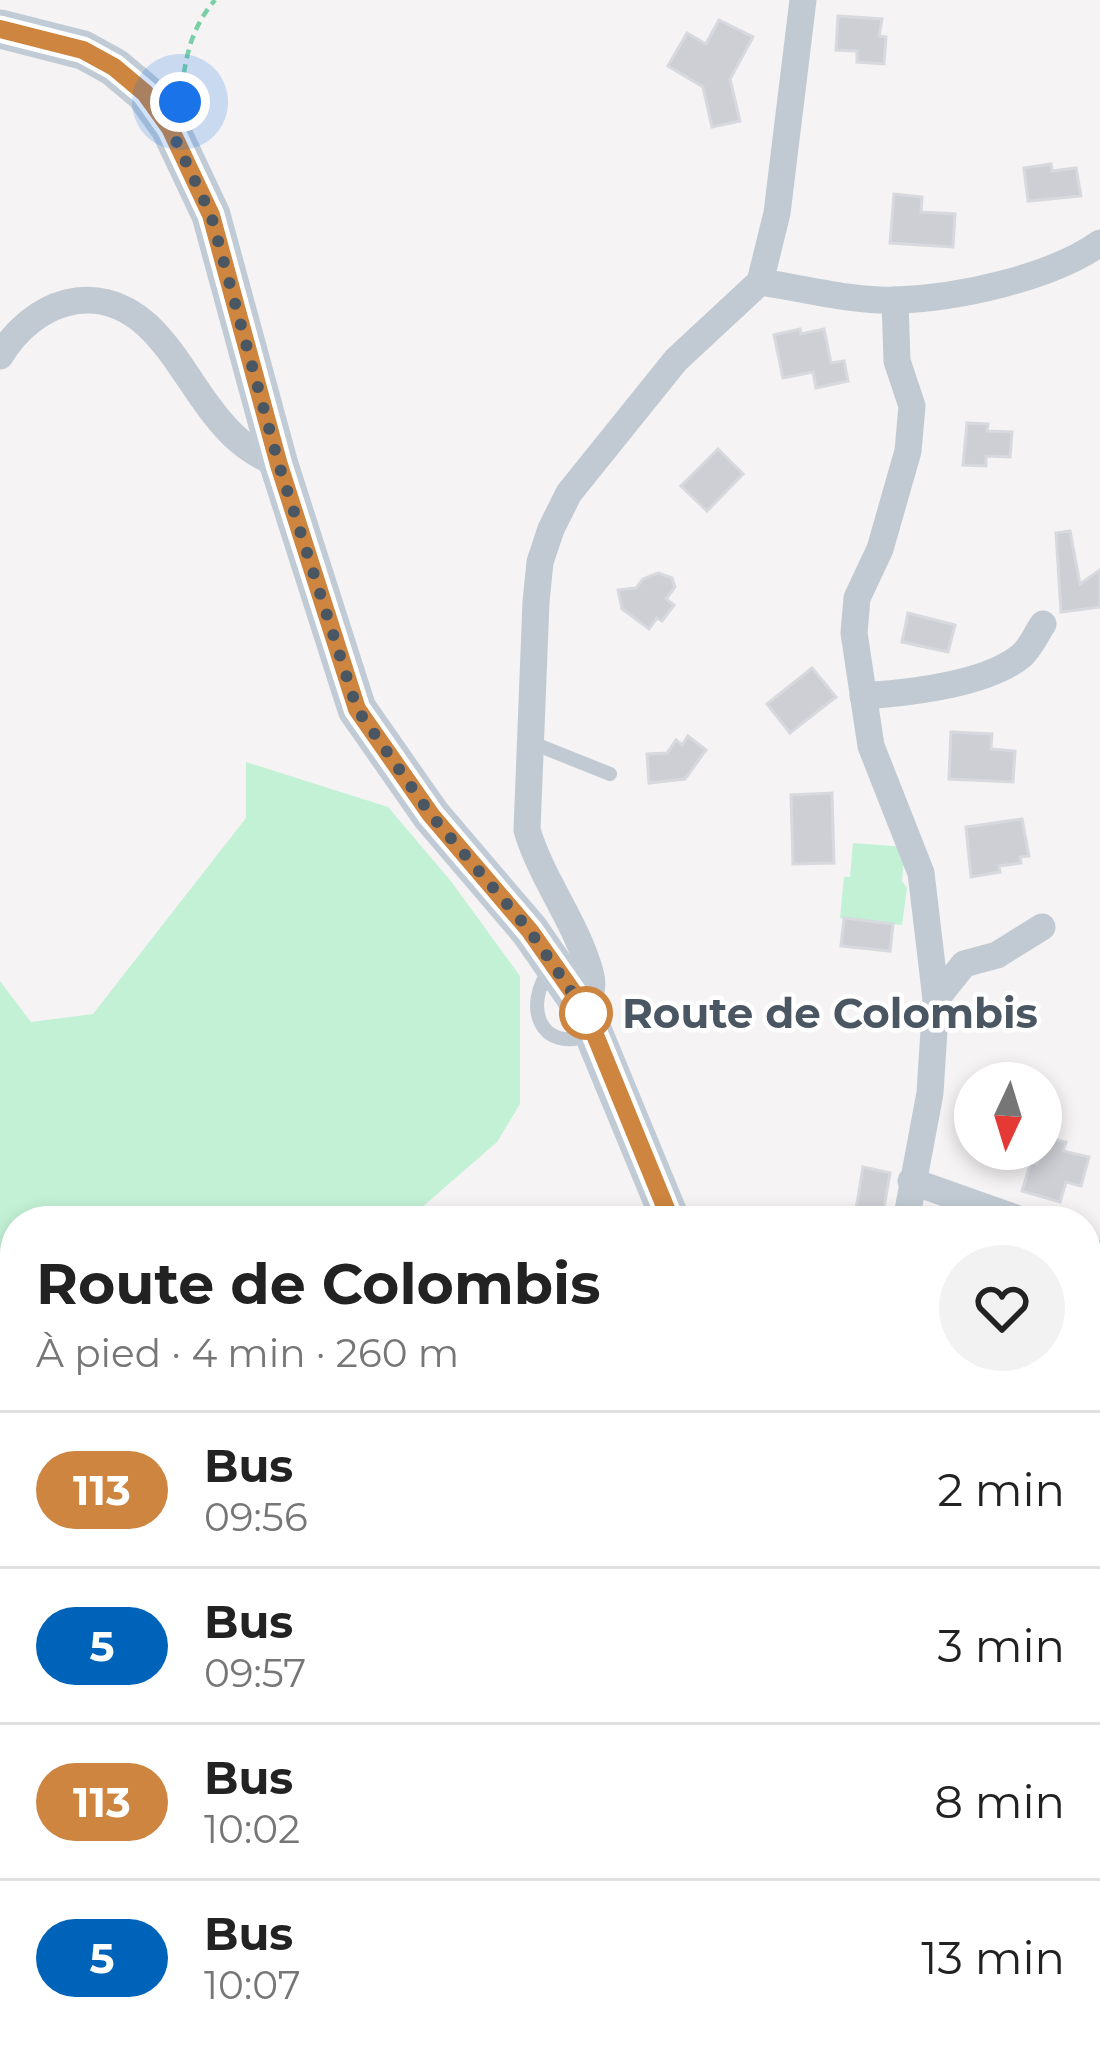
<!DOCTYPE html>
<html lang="fr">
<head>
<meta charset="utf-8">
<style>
	body { margin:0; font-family:Montserrat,sans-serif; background:#f2f2f2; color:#222; height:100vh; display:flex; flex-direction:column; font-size:45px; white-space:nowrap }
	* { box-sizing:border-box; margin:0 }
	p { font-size:39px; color:#767676 }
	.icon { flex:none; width:66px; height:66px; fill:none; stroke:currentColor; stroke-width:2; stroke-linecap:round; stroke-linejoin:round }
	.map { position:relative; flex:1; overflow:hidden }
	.sheet { position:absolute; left:0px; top:1206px; width:1101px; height:855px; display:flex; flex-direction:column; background:#fff; border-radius:48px 48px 0 0; box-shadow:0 6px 18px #0003 }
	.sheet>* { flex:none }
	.badge { padding:0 24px; border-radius:39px; font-size:42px; line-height:78px }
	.needle { width:78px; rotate:184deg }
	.tools { position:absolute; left:954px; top:1062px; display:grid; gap:24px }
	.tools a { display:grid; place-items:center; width:108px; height:108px; border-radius:50%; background:#fff; box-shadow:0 6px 18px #0003; font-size:60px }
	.you { position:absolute; width:60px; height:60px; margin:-30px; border:9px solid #fff; border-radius:50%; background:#1a73e8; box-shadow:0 0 0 18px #1a73e833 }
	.map>.badge { position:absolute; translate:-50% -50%; box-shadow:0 0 0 6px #fff }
	.round { display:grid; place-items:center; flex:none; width:126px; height:126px; border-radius:63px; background:#f2f2f2 }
	.overview { display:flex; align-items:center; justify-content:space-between; height:204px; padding:0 36px }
	h1 { font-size:57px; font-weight:700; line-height:90px }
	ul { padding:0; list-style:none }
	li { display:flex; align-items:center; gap:36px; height:156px; padding:0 36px; border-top:3px solid #e0e0e0 }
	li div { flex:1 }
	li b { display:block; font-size:45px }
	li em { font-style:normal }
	li .badge { min-width:132px; font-weight:700; text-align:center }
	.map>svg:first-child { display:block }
</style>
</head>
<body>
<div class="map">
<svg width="1100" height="2060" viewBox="0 0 1100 2060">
	<rect width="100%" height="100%" fill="#f5f3f3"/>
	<!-- green -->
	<g fill="#c3f1d5">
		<polygon points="246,762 388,807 450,880 520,976 520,1104 497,1142 406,1221 15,1221 15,1777 0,1796 0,981 31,1022 93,1014 246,818"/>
		<polygon points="853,843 905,847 902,881 907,888 902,925 840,918 844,877 850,877"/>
	</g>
	<!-- building -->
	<g fill="#cdcfd5" stroke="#d7d9de" stroke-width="3">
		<polygon points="838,16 882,19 879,36 886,37 884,64 857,62 857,51 836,50"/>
		<polygon points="719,20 753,37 730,79 740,121 712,127 703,87 668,66 687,33 706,44"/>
		<polygon points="1051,164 1052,171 1076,168 1081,196 1028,201 1024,168"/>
		<polygon points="894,194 922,197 921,212 955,214 953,247 890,243"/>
		<polygon points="800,329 801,334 824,329 831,363 844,361 848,381 816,388 813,372 783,378 774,335"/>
		<polygon points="967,423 988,424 987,431 1012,432 1010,457 986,456 986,466 963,465"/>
		<polygon points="718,449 743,474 707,511 681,486"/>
		<polygon points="1070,531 1080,584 1100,570 1100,607 1061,612 1056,533"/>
		<polygon points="658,573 672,578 675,587 666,599 674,605 662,621 657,618 649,629 622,609 618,590 636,588 643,579"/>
		<polygon points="908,613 955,625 948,652 902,642"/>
		<polygon points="812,668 836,697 790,733 767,704"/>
		<polygon points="951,732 992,734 991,749 1015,751 1013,782 949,779"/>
		<polygon points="688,736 706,750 685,779 649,783 647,754 667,753 676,740 682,745"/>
		<polygon points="832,793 834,863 793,864 791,795"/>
		<polygon points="1022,819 1029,856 1020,857 1021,863 999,866 1000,872 971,877 966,827"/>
		<polygon points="844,918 893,924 890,951 841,946"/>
		<polygon points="1045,1137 1066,1142 1063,1151 1089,1157 1081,1186 1066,1182 1060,1202 1022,1191 1031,1162 1037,1164"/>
		<polygon points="863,1167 890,1173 883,1214 856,1209"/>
	</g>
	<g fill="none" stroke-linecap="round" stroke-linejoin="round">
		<!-- path -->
		<path stroke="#7ad0a6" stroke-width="4.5" stroke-dasharray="9 6" stroke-linecap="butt" d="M182 88C186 54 192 27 215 0"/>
		<!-- lane -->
		<g stroke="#c1cad2" stroke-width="14">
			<polyline points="530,742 610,774"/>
			<path d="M551 968C522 1006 540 1054 590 1035"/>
		</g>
		<!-- street -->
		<g stroke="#c1cad2" stroke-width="27">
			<path d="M760 282C804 288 853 302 897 300 958 298 1051 278 1100 243"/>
			<polyline points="895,300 897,361 912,406 908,451 880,549 857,598 854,633 871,746 921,873 936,999 930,1093 906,1221"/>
			<path d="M0 356C32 303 95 278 147 325 177 353 194 391 220 421 237 442 255 454 279 465"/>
			<path d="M863 696C907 693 986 685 1021 656 1030 649 1036 634 1043 624"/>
			<polyline points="936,999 964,964 997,955 1042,927"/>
			<path d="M583 1008C592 997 594 986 590 972 576 922 542 880 527 830L536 602 540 562 551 529 569 493 676 360 760 282 777 213 803 0"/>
			<polyline points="911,1181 1024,1221"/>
			<polyline points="1086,1248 1100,1255"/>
			<polyline points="1086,1553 1100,1553"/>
			<polyline points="1086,1847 1100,1846"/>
			<polyline points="658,2060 668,2046"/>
		</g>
		<!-- secondary -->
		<g stroke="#c1cbd6" stroke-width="39">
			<polyline points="0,29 83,50 114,67 145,93 170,128 211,215 279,465 357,709 431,815 530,931 583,1008 671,1221"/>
			<polyline points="987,2060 987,2046"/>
		</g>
	</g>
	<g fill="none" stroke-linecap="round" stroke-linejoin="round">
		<!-- line casing -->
		<g stroke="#fff" stroke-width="27">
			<polyline id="line" points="0,29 83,50 114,67 145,93 170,128 211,215 279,465 357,709 431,815 530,931 584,1008 671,1221"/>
		</g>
		<!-- line -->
		<use href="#line" stroke="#cd853f" stroke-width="18"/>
		<!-- walk -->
		<polyline stroke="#4a5661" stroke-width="12" stroke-dasharray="0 21.6" points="180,102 170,128 211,215 279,465 357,709 431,815 530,931 586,1013"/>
	</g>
	<!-- markers -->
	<circle fill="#fff" stroke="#cd853f" stroke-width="6" cx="586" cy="1013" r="24"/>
	<g text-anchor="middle" stroke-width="9" stroke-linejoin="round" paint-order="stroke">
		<!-- stop labels -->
		<g font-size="42" font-weight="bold" fill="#4a5661" stroke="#fff" text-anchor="start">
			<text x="622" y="1028">Route de Colombis</text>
		</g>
	</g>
</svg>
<div class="tools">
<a><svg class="needle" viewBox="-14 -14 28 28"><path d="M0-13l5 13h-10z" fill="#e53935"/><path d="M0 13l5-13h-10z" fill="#767676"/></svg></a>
</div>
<div class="you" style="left:180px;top:102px"></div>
<section class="sheet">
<div class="overview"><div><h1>Route de Colombis</h1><p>À pied · 4 min · 260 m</p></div><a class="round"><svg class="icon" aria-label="heart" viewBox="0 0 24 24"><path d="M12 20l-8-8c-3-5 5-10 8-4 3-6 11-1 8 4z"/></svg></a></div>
<ul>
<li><span class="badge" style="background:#cd853f;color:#fff">113</span><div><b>Bus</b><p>09:56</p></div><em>2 min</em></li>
<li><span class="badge" style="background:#0063ba;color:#fff">5</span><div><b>Bus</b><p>09:57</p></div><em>3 min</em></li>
<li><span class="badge" style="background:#cd853f;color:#fff">113</span><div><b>Bus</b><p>10:02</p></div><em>8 min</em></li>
<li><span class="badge" style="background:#0063ba;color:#fff">5</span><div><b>Bus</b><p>10:07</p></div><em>13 min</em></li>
</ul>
</section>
</div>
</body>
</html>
